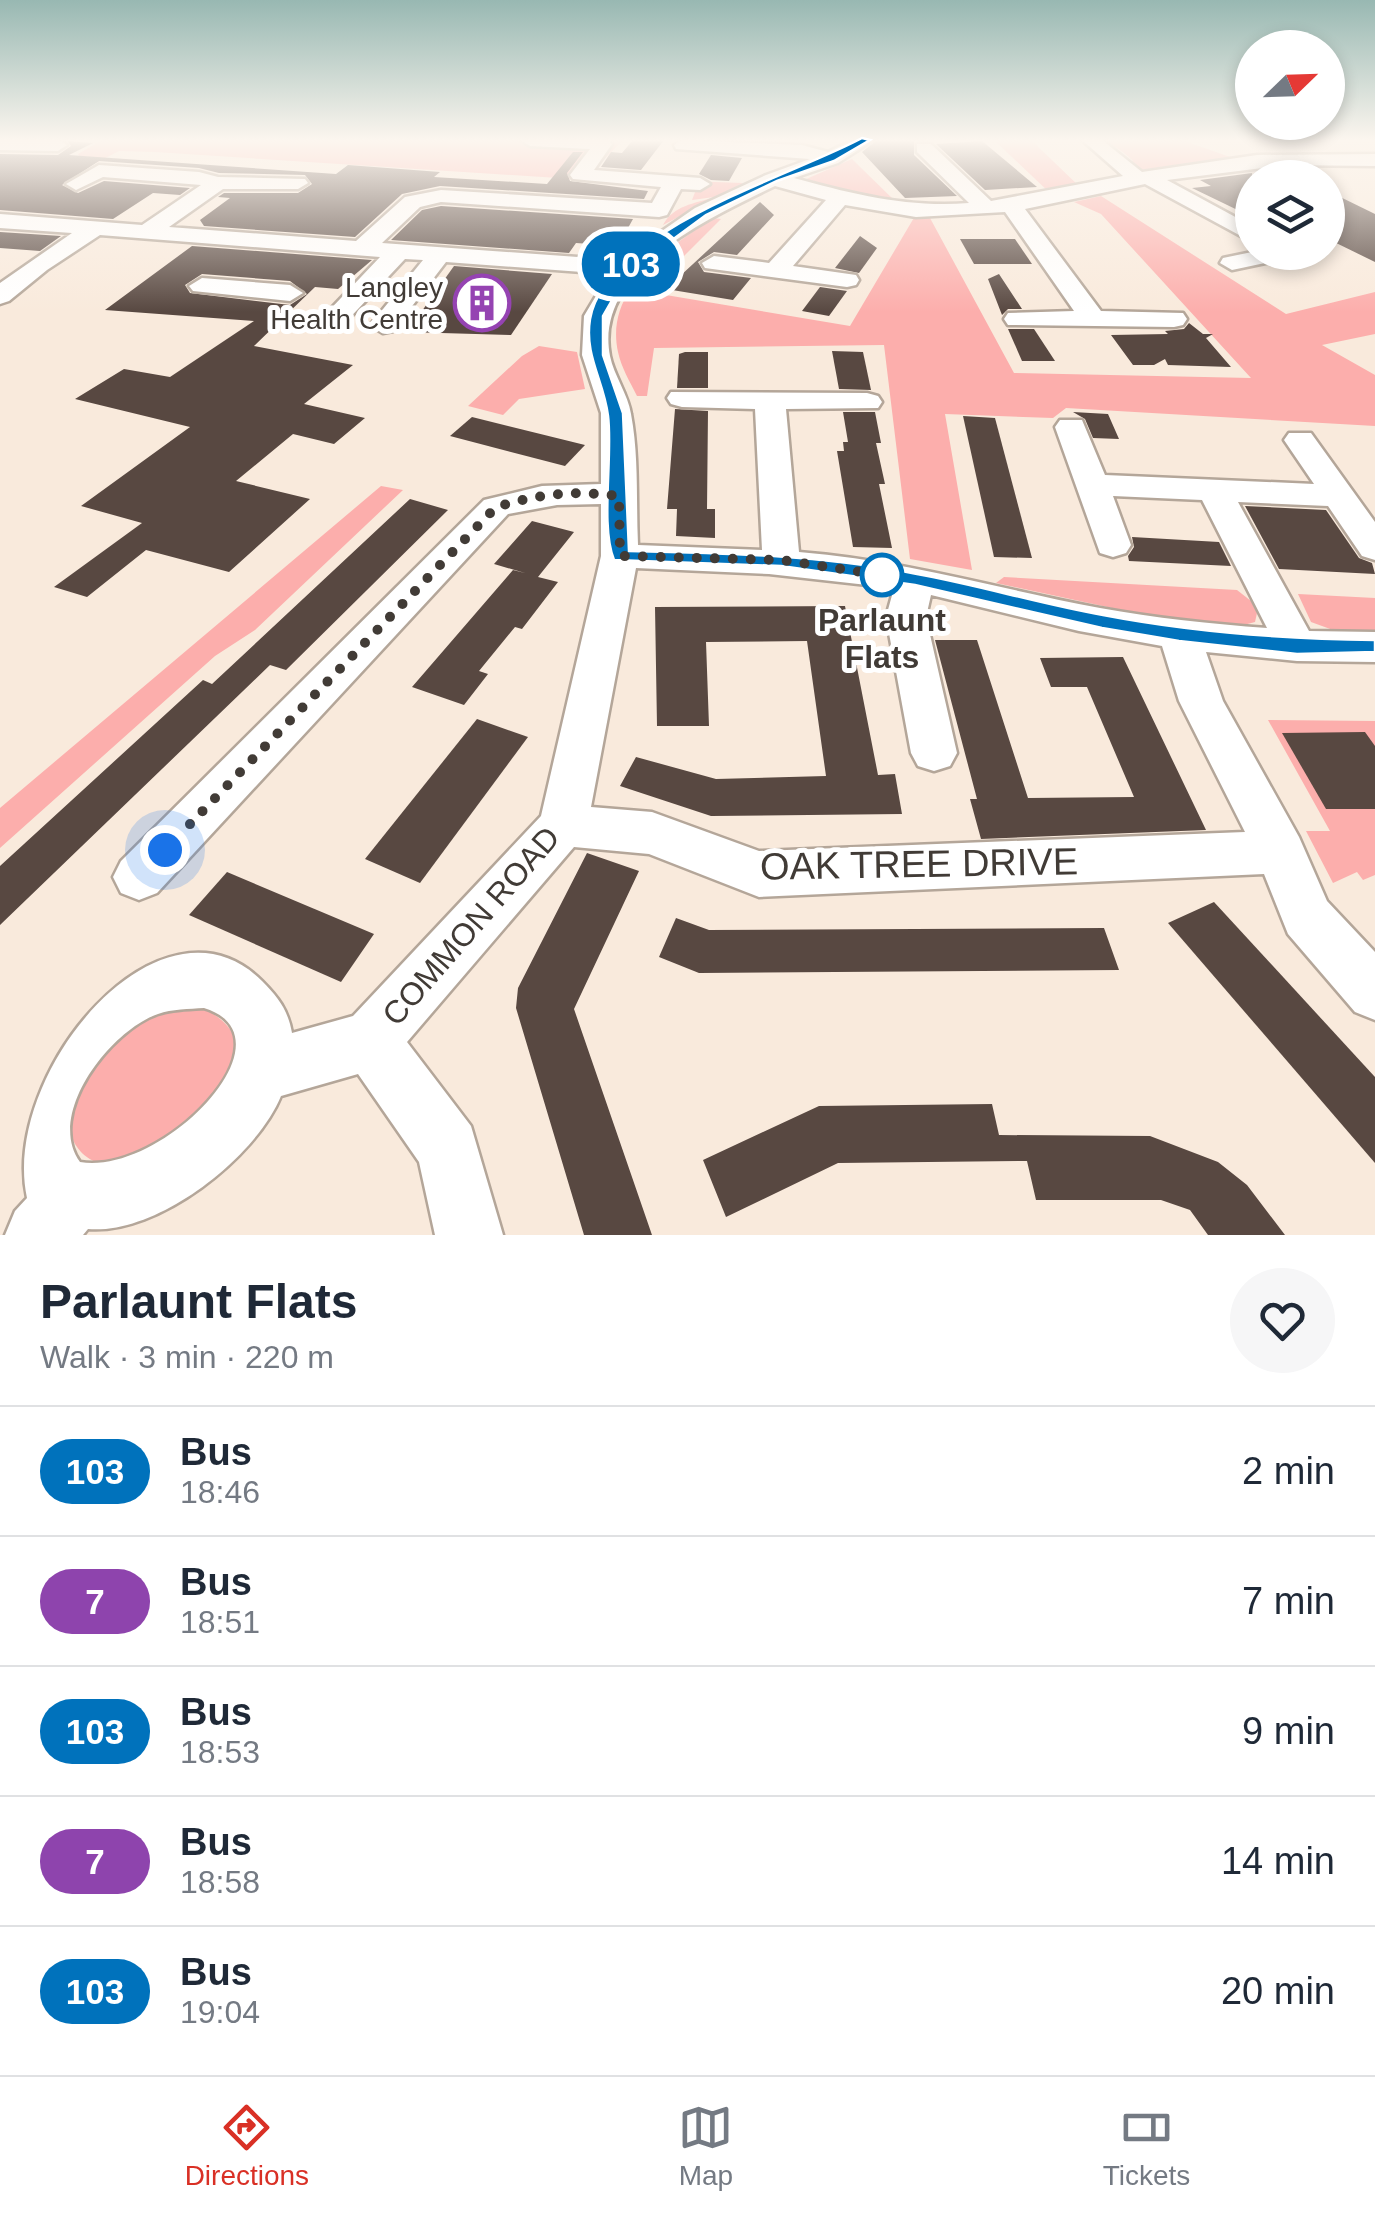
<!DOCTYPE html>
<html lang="en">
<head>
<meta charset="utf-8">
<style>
	body { margin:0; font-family:Helvetica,sans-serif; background:#f6f6f7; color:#1f2937; height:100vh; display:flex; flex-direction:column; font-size:38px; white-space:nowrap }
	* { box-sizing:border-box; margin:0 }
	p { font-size:32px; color:#747a83 }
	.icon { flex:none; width:55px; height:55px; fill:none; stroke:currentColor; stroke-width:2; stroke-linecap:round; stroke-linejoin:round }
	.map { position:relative; height:1235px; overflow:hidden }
	.side { display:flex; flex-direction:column; background:#fff; flex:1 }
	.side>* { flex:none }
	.badge { padding:0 20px; border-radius:32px; font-size:35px; line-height:65px }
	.needle { width:65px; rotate:67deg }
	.buttons { position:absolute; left:1235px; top:30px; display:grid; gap:20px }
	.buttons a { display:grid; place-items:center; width:110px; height:110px; border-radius:50%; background:#fff; box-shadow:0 5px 15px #0003; font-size:50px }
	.you { position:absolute; width:50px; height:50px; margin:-25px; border:8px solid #fff; border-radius:50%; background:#1a73e8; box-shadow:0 0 0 15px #1a73e833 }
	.map>.badge { position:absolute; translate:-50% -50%; box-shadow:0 0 0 5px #fff }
	.round { display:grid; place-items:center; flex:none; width:105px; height:105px; border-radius:52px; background:#f6f6f7 }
	.head { display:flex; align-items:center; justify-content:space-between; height:170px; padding:0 40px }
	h1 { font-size:48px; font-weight:700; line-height:75px }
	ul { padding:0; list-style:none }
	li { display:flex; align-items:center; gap:30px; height:130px; padding:0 40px; border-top:2px solid #e0e1e3 }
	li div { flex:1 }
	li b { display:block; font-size:38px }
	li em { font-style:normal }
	li .badge { min-width:110px; font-weight:700; text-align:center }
	.menu { display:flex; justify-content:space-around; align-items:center; height:140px; border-top:2px solid #e0e1e3; background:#fff; font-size:28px; color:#747a83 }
	.menu a { display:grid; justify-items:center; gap:5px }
	.menu .active { color:#d93025 }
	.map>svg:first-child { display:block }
</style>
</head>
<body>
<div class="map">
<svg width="1375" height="1235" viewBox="0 0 1375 1235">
	<rect width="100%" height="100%" fill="#f9eadc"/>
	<!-- green -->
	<g fill="#fcaeac">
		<path d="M102 140H623L593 171 599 178 743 183 663 225C674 205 694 204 714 197L692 200 697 187 155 152 119 151 86 168 78 154Z"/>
		<polygon points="994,140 1031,140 1080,187 1051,194"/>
		<path d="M1182 140 1230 157 1154 171 1129 168 1125 163 1133 161C1121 149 1113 145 1099 141Z"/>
		<polygon points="852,159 898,204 859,197 804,180"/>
		<path d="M1101 196 1286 314 1375 292V334L1322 345 1375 375V426L1066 408 1053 418 945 414 972 570 910 559 884 345 654 348 647 396H637C630 382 621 367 618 352 604 288 669 248 713 218L721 219 648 292 850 326 915 216 930 218 1014 373 1251 378 1101 214 1074 202Z"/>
		<polygon points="539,346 577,352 585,389 519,399 503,415 468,406 522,356"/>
		<polygon points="381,486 403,490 255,630 215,656 0,848 0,808"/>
		<polygon points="1004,577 1237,590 1251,601 1257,613 1255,622 1240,626 1149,616 996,583"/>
		<polygon points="1298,594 1375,598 1375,631 1333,630 1311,622"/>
		<polygon points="1268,720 1375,721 1375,875 1363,880 1357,872 1333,883 1306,831 1330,831"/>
		<path d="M201 1007C278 1044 214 1104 181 1148L100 1165C94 1161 85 1157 81 1152 41 1108 107 1034 147 1014 161 1007 184 1009 201 1007Z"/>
	</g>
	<!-- building -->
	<g fill="#584841" fill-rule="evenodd">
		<polygon points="633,140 664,140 641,170 601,167 611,152 622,153"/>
		<polygon points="877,140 927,140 914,141 914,155 957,196 905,198 862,152"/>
		<polygon points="68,141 93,143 69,155 336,174 348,165 440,172 434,177 547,184 573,152 583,152 567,173 570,181 648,191 644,199 440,186 402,194 355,237 204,226 200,220 230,198 218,197 224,193 298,193 312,184 305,175 219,173 199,168 99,161 62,185 78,193 104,181 190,188 180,195 153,193 113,219 0,210 0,154 58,155 71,146"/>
		<polygon points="982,141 1037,187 985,190 936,144"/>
		<polygon points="711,155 742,158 729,181 711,180 699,174"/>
		<polygon points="1252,173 1252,217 1192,188 1211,186 1200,180"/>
		<polygon points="1328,191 1375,214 1375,262 1328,239"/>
		<polygon points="760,202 774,215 737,255 714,252 698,262 704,272 751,278 733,300 666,289"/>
		<polygon points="441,206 633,219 618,246 576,243 569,253 391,240 422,210"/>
		<polygon points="0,232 61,236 40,251 0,248"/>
		<polygon points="860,236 877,248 859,273 835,268"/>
		<polygon points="960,239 1015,239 1032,264 974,264"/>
		<path d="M192 246 372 260 338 289 315 287 254 346 353 365 304 404 365 418 334 444 293 434 236 481 310 499 229 572 146 550 87 597 54 587 142 523 81 506 190 427 75 399 124 369 170 377 254 321 105 310ZM202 274 290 281 307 294 290 305 190 293 185 285Z"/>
		<polygon points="454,266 552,274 511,335 407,332"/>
		<polygon points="999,274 1022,309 1008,309 1002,315 988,279"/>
		<polygon points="820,287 847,291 829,316 802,311"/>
		<polygon points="1189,323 1203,334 1213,334 1206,338 1231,367 1168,365 1165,359 1154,365 1133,365 1111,335 1168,334 1165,331 1184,329"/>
		<polygon points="1008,329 1034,329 1055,361 1022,361"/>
		<polygon points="832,351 863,352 871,390 839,389"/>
		<polygon points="685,352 708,352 708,388 677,388 679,354"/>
		<polygon points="675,409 708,411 707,509 715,509 715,538 676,536 677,509 667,509"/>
		<polygon points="843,412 875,412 881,443 876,443 885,484 879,484 892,548 853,547 837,451 844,451 843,442 848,442"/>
		<polygon points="1073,412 1108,414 1119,439 1093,438 1085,419"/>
		<polygon points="963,416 995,418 1032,558 994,557"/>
		<polygon points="472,417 585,445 565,466 450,436"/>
		<polygon points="410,499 448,510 286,670 270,665 0,925 0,866 203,680 212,684"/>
		<polygon points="1245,506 1326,510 1359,558 1372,563 1375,574 1279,569"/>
		<polygon points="532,521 574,532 538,577 558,582 522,629 515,627 479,671 488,674 464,705 412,687 513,570 525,573 494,564"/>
		<polygon points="1132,537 1219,542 1231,566 1129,561 1128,556 1134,547"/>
		<polygon points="845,606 878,775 895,774 902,814 711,816 620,786 636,757 716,779 826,776 807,641 706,642 709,726 657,726 655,607"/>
		<polygon points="935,640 977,640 1028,798 1134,797 1087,687 1051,687 1040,658 1123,657 1206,830 981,839 970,799 977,799"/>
		<polygon points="477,719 528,737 420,883 365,859"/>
		<polygon points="1365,732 1375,746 1375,809 1326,809 1282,733"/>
		<polygon points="587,853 639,871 574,1009 652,1235 584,1235 516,1008 518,988"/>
		<polygon points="227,872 374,934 341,982 189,915"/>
		<polygon points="1214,902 1375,1077 1375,1163 1168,923"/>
		<polygon points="676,918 709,930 1104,928 1119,970 699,973 659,957"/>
		<polygon points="992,1104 999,1135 1150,1136 1218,1162 1247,1185 1285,1235 1208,1235 1190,1210 1161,1200 1036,1200 1027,1161 838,1163 726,1217 703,1160 819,1106"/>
	</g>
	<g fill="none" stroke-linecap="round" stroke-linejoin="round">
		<!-- minor casing -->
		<g stroke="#b4a699" stroke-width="5">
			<g id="minor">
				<polygon points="0,140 59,140 67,145 58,151 0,150"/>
				<path d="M521 140H608L612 144 594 170 700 178 710 184 700 190 681 189 667 215 659 217 441 202 420 207 382 243 620 260 695 208 766 175 810 159 676 149 674 145 682 140 802 145 828 152 852 140H874L838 163 794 178C852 194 909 208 969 203L917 152V144H931L991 201 1123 176 1082 140H1102L1142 172 1257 155 1375 154V166L1286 165 1167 180 1252 226V242L1145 184 1025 209 1101 311 1183 313 1187 319 1183 325 1174 327 1008 325 1004 319 1008 313 1074 311 1005 212 916 217 845 205 793 266 856 275 859 280 856 285 847 287 705 268 702 263 714 256 769 263 826 200 775 186C712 217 593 269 610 356 614 376 628 394 631 414 639 456 636 502 638 545L762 550 755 409 682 407 671 404 667 398 671 392 867 393 878 396 882 402 878 408 786 409 799 552C902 560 999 589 1100 608 1155 618 1211 624 1267 628L1202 500 1113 496 1131 545 1126 553 1113 557 1100 553 1055 427 1060 420H1082L1105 475 1314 484 1284 440 1289 433H1311L1375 522V560L1362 556 1328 506 1238 502 1309 631 1375 632V662L1297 661 1206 652 1223 701 1299 837 1327 901 1375 952V1020L1355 1012 1288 934 1264 874 759 897 649 854 574 847 407 1042 471 1126 503 1235H435L419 1162 358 1074 281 1096C256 1157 158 1235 88 1229L83 1235H5L15 1211 27 1198C0 1074 161 880 262 981 278 997 288 1010 292 1033L353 1016 541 816 601 556V504L557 505 508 514 157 893 139 900 121 893 113 877 121 861 484 500 542 486 601 484V413L582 355 584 316 609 274 446 262 393 331 383 333 370 325 423 260 405 259 343 325 334 327 321 319 380 257 100 235 47 270 9 301 0 304V283L72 233 0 228V214L142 225 201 185 103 177 76 190 66 184 99 165 199 172 218 177 305 179 308 183 298 189H223L169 227 356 241 405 197 441 190 652 203 661 187 573 179 570 175 590 149 530 146ZM636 568 769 574 894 588 886 617 911 753 918 766 934 771 950 766 957 753 926 617 931 595 1079 631 1162 646 1179 701 1245 832 759 851 652 812 591 807ZM204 1008C298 1037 162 1176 80 1162 45 1114 111 1030 158 1014 172 1009 189 1009 204 1008Z"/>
				<polygon points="1252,252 1298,252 1294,257 1232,270 1220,263 1223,258"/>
				<polygon points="202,278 290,285 303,293 290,301 193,291 189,286"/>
			</g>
		</g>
		<!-- minor -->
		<use href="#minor" fill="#fff" fill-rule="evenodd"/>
	</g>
	<!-- sky -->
	<linearGradient id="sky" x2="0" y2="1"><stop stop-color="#98b8b2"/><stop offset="0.45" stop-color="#fcf6ef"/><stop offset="1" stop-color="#fcf6ef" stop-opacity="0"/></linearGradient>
	<rect width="1375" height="312" fill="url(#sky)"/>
	<!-- line -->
	<path fill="#0072bc" stroke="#fff" stroke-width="2.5" d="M862 138 870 140 834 161 777 181 706 215 630 271 618 290 603 316V355L623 413 629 551C726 553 821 555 917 574 979 585 1040 604 1103 615 1192 632 1284 639 1375 640V652L1297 654 1179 641 1102 628 915 585 781 566 614 560C600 527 613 455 608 416 604 381 584 356 590 319 606 229 792 176 862 138Z"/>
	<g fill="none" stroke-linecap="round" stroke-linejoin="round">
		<!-- walk -->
		<path stroke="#413b36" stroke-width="10" stroke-dasharray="0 18" d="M165 850 496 507C541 494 571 490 619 496L620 556 781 560 882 575"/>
	</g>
	<!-- icons -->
	<defs>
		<g id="building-ring" transform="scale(2.875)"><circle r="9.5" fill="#fff" stroke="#9543b2" stroke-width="1.5"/><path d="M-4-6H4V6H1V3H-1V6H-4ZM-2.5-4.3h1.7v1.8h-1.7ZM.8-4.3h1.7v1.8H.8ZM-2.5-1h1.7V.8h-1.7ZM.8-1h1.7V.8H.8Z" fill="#9543b2"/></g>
	</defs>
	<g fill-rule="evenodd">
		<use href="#building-ring" x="482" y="303"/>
	</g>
	<!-- markers -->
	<circle fill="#fff" stroke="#0072bc" stroke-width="5" cx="882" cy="575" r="20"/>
	<g text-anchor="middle" stroke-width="10" stroke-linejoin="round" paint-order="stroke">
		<!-- far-poi labels -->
		<g font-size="28" fill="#413b36" stroke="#fff" text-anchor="end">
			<text x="443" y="297">Langley<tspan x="443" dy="32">Health Centre</tspan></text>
		</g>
		<!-- stop labels -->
		<g font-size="32" font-weight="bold" fill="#413b36" stroke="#fff">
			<text x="882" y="631">Parlaunt<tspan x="882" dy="37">Flats</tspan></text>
		</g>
		<!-- street labels -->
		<g font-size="32" fill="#413b36" stroke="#fff">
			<text transform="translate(471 926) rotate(-49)" y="11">COMMON ROAD</text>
		</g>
		<!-- near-street labels -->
		<g font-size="38" fill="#413b36" stroke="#fff">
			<text transform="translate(919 864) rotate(-1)" y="13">OAK TREE DRIVE</text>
		</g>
	</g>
</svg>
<div class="buttons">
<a><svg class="needle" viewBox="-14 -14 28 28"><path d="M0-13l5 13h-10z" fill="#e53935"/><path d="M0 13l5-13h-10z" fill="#747a83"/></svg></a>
<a><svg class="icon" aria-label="layers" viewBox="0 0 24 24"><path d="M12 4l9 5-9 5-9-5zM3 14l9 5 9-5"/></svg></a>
</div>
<div class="you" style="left:165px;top:850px"></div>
<b class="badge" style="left:631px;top:264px;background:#0072bc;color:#fff">103</b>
</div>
<section class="side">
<div class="head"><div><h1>Parlaunt Flats</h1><p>Walk · 3 min · 220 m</p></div><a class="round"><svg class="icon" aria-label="heart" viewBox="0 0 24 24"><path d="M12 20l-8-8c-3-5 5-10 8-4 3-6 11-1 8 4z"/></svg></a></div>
<ul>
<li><span class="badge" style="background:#0072bc;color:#fff">103</span><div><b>Bus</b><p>18:46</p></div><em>2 min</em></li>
<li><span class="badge" style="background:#8e44ad;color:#fff">7</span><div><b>Bus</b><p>18:51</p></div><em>7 min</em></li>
<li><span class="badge" style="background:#0072bc;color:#fff">103</span><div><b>Bus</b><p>18:53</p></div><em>9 min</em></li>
<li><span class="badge" style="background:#8e44ad;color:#fff">7</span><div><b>Bus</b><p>18:58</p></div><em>14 min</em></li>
<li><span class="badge" style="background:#0072bc;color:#fff">103</span><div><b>Bus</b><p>19:04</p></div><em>20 min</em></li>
</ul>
</section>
<nav class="menu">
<a class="active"><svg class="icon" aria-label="directions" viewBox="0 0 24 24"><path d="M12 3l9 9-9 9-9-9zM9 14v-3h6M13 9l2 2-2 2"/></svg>Directions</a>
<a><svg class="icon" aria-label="map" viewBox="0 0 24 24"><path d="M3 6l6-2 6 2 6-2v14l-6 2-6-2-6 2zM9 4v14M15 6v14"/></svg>Map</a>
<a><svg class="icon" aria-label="tickets" viewBox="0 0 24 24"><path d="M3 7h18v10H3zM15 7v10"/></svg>Tickets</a>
</nav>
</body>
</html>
